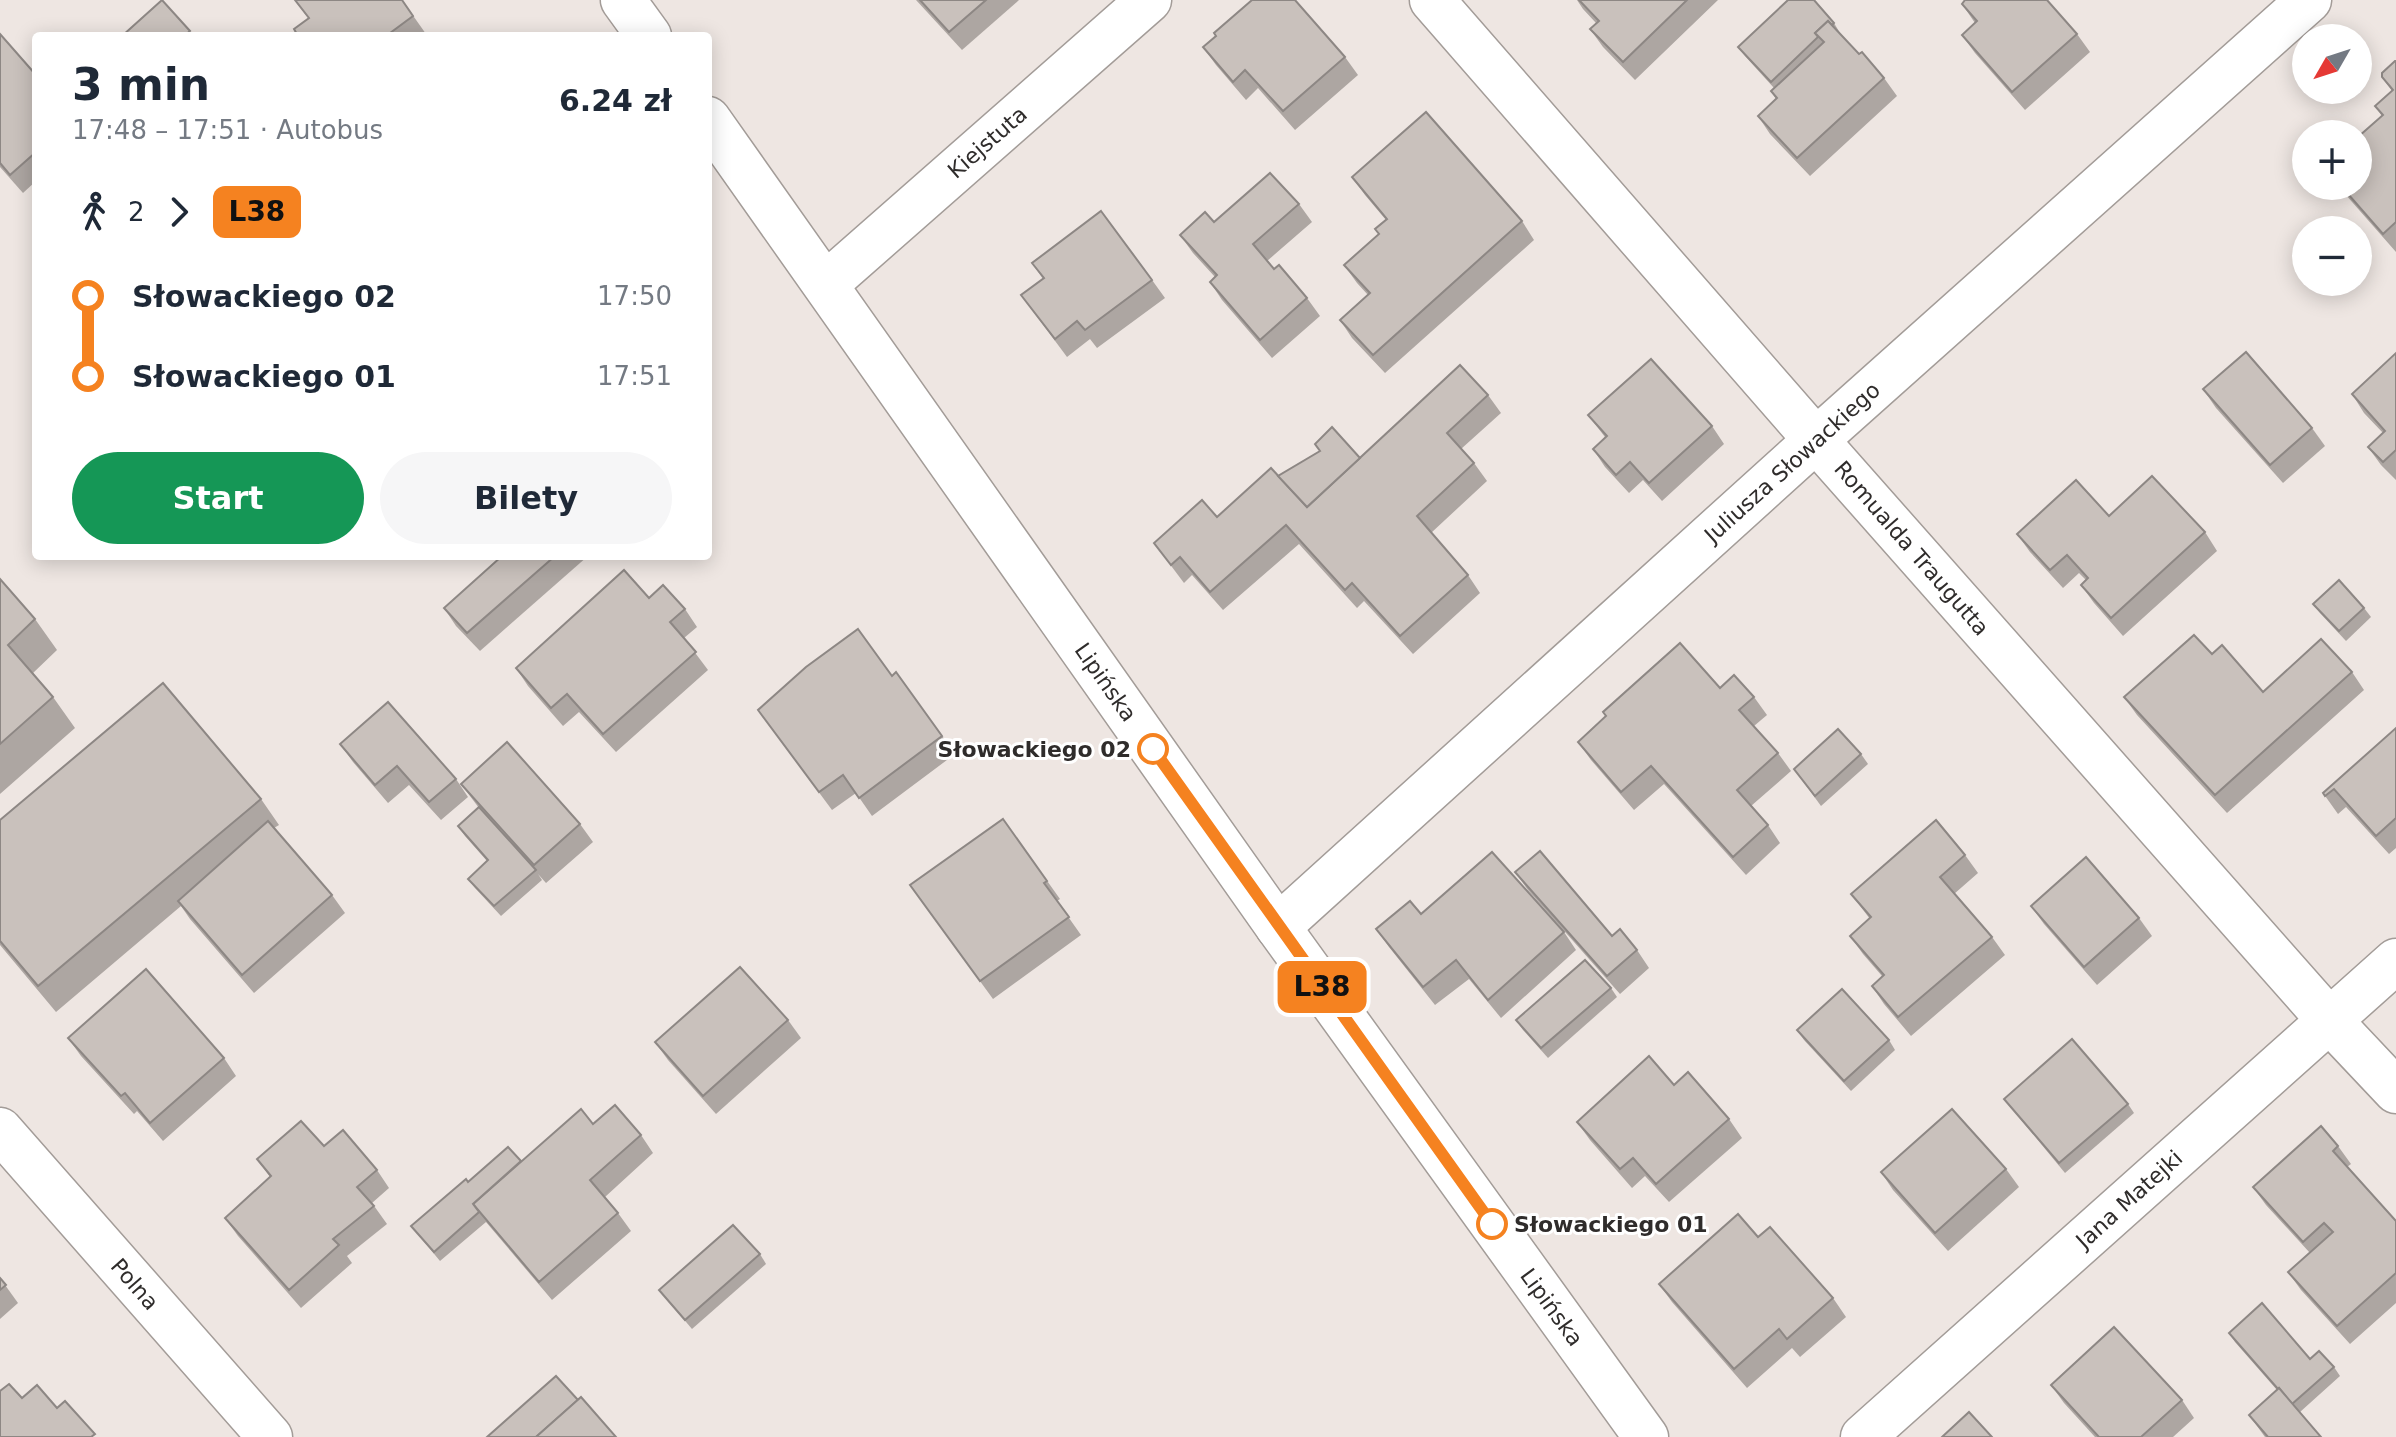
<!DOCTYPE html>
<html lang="pl">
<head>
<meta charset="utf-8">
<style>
	body { margin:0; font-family:"DejaVu Sans",sans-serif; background:#f6f6f7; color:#1f2937; height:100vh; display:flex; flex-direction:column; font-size:30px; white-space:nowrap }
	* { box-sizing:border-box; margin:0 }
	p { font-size:26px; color:#747a83 }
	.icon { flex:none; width:44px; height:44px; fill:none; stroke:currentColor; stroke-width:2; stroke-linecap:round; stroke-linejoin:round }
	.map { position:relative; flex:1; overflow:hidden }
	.details { position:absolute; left:32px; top:32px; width:680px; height:528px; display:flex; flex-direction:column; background:#fff; border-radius:8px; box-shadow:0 4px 20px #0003 }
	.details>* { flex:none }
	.badge { padding:0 16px; border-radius:12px; font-size:28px; line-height:52px }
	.needle { width:52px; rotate:231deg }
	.buttons { position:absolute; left:2292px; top:24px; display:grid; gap:16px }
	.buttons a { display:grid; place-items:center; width:80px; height:80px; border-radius:50%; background:#fff; box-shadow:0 4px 20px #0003; font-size:40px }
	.map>.badge { position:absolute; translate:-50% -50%; box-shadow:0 0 0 4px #fff }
	.legs { display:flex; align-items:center; gap:12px; height:88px; padding:0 40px; font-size:26px }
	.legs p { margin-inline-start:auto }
	.overview { display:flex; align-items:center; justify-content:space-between; height:136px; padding:0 40px }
	h1 { font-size:44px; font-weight:800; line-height:60px }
	.cta { display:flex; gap:16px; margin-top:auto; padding:16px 40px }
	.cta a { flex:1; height:92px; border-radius:48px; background:#159756; color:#fff; font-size:32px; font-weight:800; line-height:92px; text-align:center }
	.cta a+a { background:#f6f6f7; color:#1f2937 }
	ul { padding:0 40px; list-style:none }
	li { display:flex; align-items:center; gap:28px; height:80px; font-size:30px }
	li i { display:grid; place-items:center; width:12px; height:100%; margin:0 10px; background:currentColor }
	li i::after { content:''; width:20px; height:20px; margin:-10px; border:6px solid; border-radius:50%; background:#fff }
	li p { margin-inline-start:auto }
	li:first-child i { background:linear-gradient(#0000 50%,currentColor 0) }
	li:last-child i { background:linear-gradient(currentColor 50%,#0000 0) }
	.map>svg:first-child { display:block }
</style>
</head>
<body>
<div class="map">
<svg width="2396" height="1437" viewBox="0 0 2396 1437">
	<rect width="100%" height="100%" fill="#eee6e2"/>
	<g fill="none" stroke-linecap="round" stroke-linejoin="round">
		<!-- minor casing -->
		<g stroke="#a39c98" stroke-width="47">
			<g id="minor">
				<polyline points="623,0 649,36"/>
				<polyline points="1432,0 1816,440 2329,1020 2396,1091"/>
				<polyline points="708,119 1278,927 1646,1437"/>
				<polyline points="826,284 1149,0"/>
				<polyline points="1278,927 1816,440 2309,0"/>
				<polyline points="0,1130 270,1437"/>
				<polyline points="1863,1437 2396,961"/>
			</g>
		</g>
		<!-- minor -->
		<use href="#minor" stroke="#fff" stroke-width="44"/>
	</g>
	<!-- wall -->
	<g fill="#ada6a2">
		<polygon points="295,0 402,0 426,34 423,36 298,36 308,18"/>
		<polygon points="916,0 1019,0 962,50"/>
		<polygon points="1577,0 1718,0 1635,80 1603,47 1590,29 1596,23 1583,9"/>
		<polygon points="1962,4 2077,34 2090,52 2025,110 1975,53 1962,35 1975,23"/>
		<polygon points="1834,23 1840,33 1859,54 1884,78 1897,96 1810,176 1770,134 1758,116 1776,99 1771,91 1774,88 1745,56 1738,47"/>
		<polygon points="0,34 36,75 36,181 23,193 0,167"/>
		<polygon points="1203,47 1345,57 1358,75 1295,130 1258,88 1246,100 1216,65"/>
		<polygon points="2396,61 2396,252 2338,186 2358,186 2382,116 2375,106 2392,91 2382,77"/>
		<polygon points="1352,177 1522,221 1534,240 1385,373 1352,338 1340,320 1368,295 1357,283 1344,265 1379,234 1386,220 1365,195"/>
		<polygon points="1299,204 1312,222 1267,261 1274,269 1307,298 1320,316 1272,358 1222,300 1210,282 1215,277 1193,253 1180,235 1214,222"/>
		<polygon points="1032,263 1152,280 1165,298 1097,348 1090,339 1067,357 1021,295 1043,279"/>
		<polygon points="2396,353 2396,480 2381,465 2368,447 2383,433 2364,413 2352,394"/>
		<polygon points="2203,389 2312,428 2325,446 2283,483 2216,408"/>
		<polygon points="1488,395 1501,413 1461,449 1474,463 1487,481 1431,533 1468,575 1480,593 1413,654 1364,601 1357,608 1299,544 1223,610 1192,575 1184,583 1154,543 1217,517 1278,476 1360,458"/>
		<polygon points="1588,415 1712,426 1724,444 1662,501 1643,480 1629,493 1605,467 1593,449 1605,437"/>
		<polygon points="2109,516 2205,532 2217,551 2123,636 2094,603 2081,585 2086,580 2079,573 2063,588 2030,552 2017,534"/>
		<polygon points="502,556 588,556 480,651 456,626 444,608"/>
		<polygon points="0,579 35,619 57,650 33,673 53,697 75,728 0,794"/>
		<polygon points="649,598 685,609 697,627 684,638 708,670 616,752 579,712 563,726 528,686 516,668"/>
		<polygon points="2313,604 2364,608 2371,617 2346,641 2320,613"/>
		<polygon points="2212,654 2263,692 2352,672 2364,690 2227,813 2137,715 2124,697"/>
		<polygon points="896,672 955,754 872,816 856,793 832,810 758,710 892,676"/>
		<polygon points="1720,688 1754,697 1767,715 1754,726 1778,753 1791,771 1751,806 1768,825 1780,843 1746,875 1664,784 1634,810 1591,760 1578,742"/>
		<polygon points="2396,728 2396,848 2389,854 2346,807 2338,814 2323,793"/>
		<polygon points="340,744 456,779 468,797 441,820 409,785 388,803 353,762"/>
		<polygon points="1861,754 1868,764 1821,806 1794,769"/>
		<polygon points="461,784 580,824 593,842 546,883 538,874 542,880 501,916 475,888 468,879 487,861 465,836 458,826 479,808"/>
		<polygon points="261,799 279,825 274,828 332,895 345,913 254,993 190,919 181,906 56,1012 0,945 0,820"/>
		<polygon points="1003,819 1060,899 1057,901 1081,935 993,999 910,885"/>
		<polygon points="1965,855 1978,873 1954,894 1992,937 2005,955 1911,1036 1884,1004 1872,986 1882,976 1863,954 1850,936 1870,919 1851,894"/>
		<polygon points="1515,872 1612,936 1637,950 1649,968 1620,994 1528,890"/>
		<polygon points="2031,906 2139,918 2152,936 2097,985 2044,924"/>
		<polygon points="1421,914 1564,932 1576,950 1501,1018 1469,979 1435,1005 1389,947 1376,929"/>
		<polygon points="1611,988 1617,997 1548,1058 1523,1030 1516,1020"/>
		<polygon points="788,1020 801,1038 716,1114 668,1060 655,1042"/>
		<polygon points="1797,1030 1889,1040 1895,1050 1851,1091 1804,1040"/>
		<polygon points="68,1038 224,1058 236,1076 163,1141 137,1111 134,1114 81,1056"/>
		<polygon points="1674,1085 1729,1119 1742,1138 1669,1202 1645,1176 1632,1188 1590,1140 1577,1122"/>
		<polygon points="2004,1099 2128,1104 2134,1113 2065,1173"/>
		<polygon points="593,1124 641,1135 653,1153 605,1197 618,1213 631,1231 552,1300 486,1222 440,1261 411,1226 521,1161"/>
		<polygon points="324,1146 377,1170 389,1188 372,1203 387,1224 347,1256 352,1263 301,1308 238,1236 225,1218 270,1177 257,1159"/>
		<polygon points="2338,1146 2351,1164 2347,1167 2396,1221 2396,1303 2350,1344 2301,1290 2288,1272 2310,1253 2266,1205 2253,1187"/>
		<polygon points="2006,1169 2019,1187 1948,1251 1893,1190 1881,1172"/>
		<polygon points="1758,1237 1833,1298 1846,1317 1800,1357 1792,1348 1747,1388 1672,1302 1659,1284"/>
		<polygon points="760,1254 766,1264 692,1329 659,1290"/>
		<polygon points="0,1278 18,1303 0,1319"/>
		<polygon points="2229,1333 2334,1367 2340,1376 2300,1412 2321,1437 2265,1437 2249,1415 2277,1390 2235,1342"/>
		<polygon points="2051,1385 2182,1400 2194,1418 2173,1437 2095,1437 2064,1403"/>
	</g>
	<!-- building -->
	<g fill="#c9c1bc" stroke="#8d8784" stroke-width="2">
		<polygon points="162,0 190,31 184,36 122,36"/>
		<polygon points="295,0 402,0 413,16 386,36 298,36 294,29 309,18"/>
		<polygon points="920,0 986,0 949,32"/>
		<polygon points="1252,0 1295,0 1345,57 1283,111 1245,70 1233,82 1203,47 1216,36 1214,33"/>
		<polygon points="1579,0 1687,0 1623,62 1590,29 1599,21"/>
		<polygon points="1788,0 1814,0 1834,23 1832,25 1828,21 1815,33 1818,37 1771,82 1738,47"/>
		<polygon points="1965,0 2047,0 2077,34 2012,92 1962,35 1977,21 1962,4"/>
		<polygon points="1828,21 1859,54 1862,52 1884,78 1797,158 1758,116 1777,98 1771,91 1824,42 1815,33"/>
		<polygon points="0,34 36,75 36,152 10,175 0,163"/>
		<polygon points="2395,61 2396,61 2396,222 2383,234 2341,186 2358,186 2358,137 2383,115 2375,106 2393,90 2382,77 2382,73"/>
		<polygon points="1426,112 1522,221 1373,355 1340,320 1370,293 1344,265 1379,234 1375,229 1387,219 1352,177"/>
		<polygon points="1270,173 1299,204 1253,244 1274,269 1279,265 1307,298 1260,340 1210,282 1217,275 1180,235 1205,212 1214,222"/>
		<polygon points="1101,211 1152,280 1085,330 1077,321 1055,339 1021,295 1044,278 1032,263"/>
		<polygon points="2246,352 2312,428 2270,465 2203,389"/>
		<polygon points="2396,353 2396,450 2383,462 2368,447 2385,431 2352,394"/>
		<polygon points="1651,359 1712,426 1649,483 1630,462 1616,475 1593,449 1607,436 1588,415"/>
		<polygon points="1460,365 1488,395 1447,433 1474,463 1417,516 1468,575 1400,636 1352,583 1345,590 1286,525 1210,592 1180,557 1171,565 1154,543 1202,500 1217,517 1271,468 1307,507"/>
		<polygon points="1332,427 1360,458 1307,507 1278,476 1320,451 1315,444"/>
		<polygon points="2152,476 2205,532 2111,618 2081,585 2088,578 2067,555 2050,570 2017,534 2076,480 2109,516"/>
		<polygon points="502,556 555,556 467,633 444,608"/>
		<polygon points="624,570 649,598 663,585 685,609 670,622 696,652 603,734 567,694 551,708 516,668"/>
		<polygon points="0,579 35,619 8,645 53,697 0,744"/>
		<polygon points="2339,580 2364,608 2339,631 2313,604"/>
		<polygon points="858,629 892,676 896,672 942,736 859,798 843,775 819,792 758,710 806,667"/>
		<polygon points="2194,635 2212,654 2222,645 2263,692 2321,639 2352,672 2215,795 2124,697"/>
		<polygon points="1680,643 1720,688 1734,675 1754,697 1739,710 1778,753 1737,790 1768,825 1733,857 1651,766 1621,792 1578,742 1606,716 1603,712"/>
		<polygon points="163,683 261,799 38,986 0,941 0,820"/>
		<polygon points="388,702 456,779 429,802 397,766 375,785 340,744"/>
		<polygon points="2396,728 2396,818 2376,836 2334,789 2325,796 2323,793"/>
		<polygon points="1838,729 1861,754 1815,796 1794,769"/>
		<polygon points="507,742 580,824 534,865 461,784"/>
		<polygon points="479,807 536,870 494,906 468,879 488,860 458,826"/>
		<polygon points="1003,819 1047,881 1044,883 1069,917 980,981 910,885"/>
		<polygon points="1936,820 1965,855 1940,877 1992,937 1898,1017 1872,986 1884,975 1850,936 1871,917 1851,894"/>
		<polygon points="268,821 332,895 242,975 178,901"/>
		<polygon points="1540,851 1612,936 1620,929 1637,950 1607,976 1515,872"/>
		<polygon points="1492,852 1564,932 1488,1000 1456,960 1423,987 1376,929 1410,901 1421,914"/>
		<polygon points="2086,857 2139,918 2084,967 2031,906"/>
		<polygon points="1585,960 1611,988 1541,1048 1516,1020"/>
		<polygon points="740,967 788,1020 703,1096 655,1042"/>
		<polygon points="146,969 224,1058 150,1123 125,1093 121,1096 68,1038"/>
		<polygon points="1842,989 1889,1040 1844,1081 1797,1030"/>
		<polygon points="2072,1039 2128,1104 2059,1163 2004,1099"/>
		<polygon points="1649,1056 1674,1085 1688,1072 1729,1119 1656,1184 1633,1158 1620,1169 1577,1122"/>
		<polygon points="615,1105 641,1135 590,1180 618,1213 539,1282 473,1204 581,1109 593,1124"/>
		<polygon points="1952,1109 2006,1169 1935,1233 1881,1172"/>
		<polygon points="301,1121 324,1146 343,1130 377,1170 357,1187 374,1206 333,1239 339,1245 289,1290 225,1218 271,1176 257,1159"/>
		<polygon points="2321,1126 2338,1146 2333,1151 2396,1221 2396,1273 2337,1326 2288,1272 2333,1232 2324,1223 2303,1242 2253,1187"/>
		<polygon points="508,1147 521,1161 473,1204 479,1212 434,1252 411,1226 466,1179 468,1182"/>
		<polygon points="1738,1214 1758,1237 1770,1227 1833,1298 1787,1339 1779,1329 1734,1369 1659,1284"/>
		<polygon points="733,1225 760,1254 685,1320 659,1290"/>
		<polygon points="0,1278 6,1285 0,1290"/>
		<polygon points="2262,1303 2310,1359 2319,1351 2334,1367 2292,1404 2279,1388 2278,1389 2229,1333"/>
		<polygon points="2114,1327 2182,1400 2141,1437 2099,1437 2051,1385"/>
		<polygon points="556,1376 578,1400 536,1437 487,1437"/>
		<polygon points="9,1384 22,1398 37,1385 57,1408 65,1401 95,1434 91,1437 0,1437 0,1391"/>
		<polygon points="2279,1388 2321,1437 2268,1437 2249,1415"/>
		<polygon points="581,1397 616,1437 536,1437"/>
		<polygon points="1969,1412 1992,1437 1942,1437"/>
	</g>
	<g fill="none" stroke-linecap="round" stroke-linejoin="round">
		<!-- line-1 casing -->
		<g stroke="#fff" stroke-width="18">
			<polyline id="line-1" points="1153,749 1492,1224"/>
		</g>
		<!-- line-1 -->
		<use href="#line-1" stroke="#f58220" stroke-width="12"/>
	</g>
	<!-- markers -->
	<g fill="#fff" stroke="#f58220" stroke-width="4">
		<circle cx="1153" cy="749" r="14"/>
		<circle cx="1492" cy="1224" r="14"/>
	</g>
	<g text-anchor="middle" stroke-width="6" stroke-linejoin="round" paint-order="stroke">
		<!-- street labels -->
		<g font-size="22" fill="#2f2c2b" stroke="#fff">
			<text transform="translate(987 142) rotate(-41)" y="8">Kiejstuta</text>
			<text transform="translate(1792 462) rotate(-42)" y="8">Juliusza Słowackiego</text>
			<text transform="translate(1912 548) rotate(49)" y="8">Romualda Traugutta</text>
			<text transform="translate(1106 682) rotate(55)" y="8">Lipińska</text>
			<text transform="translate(2129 1199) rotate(-42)" y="8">Jana Matejki</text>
			<text transform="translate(135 1284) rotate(49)" y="8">Polna</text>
			<text transform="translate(1552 1307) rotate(54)" y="8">Lipińska</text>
		</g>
		<!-- stop labels -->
		<g font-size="22" font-weight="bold" fill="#2f2c2b" stroke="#fff" text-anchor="end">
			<text x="1131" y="757">Słowackiego 02</text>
			<text x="1514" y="1232" text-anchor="start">Słowackiego 01</text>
		</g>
	</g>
</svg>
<div class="buttons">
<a><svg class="needle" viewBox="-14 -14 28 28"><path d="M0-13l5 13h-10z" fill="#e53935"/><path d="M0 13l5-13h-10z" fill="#747a83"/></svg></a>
<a>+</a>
<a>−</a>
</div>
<b class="badge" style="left:1322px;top:987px;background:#f58220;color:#111">L38</b>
<section class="details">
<div class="overview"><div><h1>3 min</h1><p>17:48 – 17:51 · Autobus</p></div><b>6.24 zł</b></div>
<div class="legs"><svg class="icon" aria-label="walk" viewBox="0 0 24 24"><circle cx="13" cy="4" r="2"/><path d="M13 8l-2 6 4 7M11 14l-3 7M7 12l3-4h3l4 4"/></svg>2<svg class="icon" aria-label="forward" viewBox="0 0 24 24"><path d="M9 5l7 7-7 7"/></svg><b class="badge" style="background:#f58220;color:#111">L38</b></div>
<ul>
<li><i style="color:#f58220"></i><b>Słowackiego 02</b><p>17:50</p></li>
<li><i style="color:#f58220"></i><b>Słowackiego 01</b><p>17:51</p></li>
</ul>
<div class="cta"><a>Start</a><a>Bilety</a></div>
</section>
</div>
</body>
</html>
